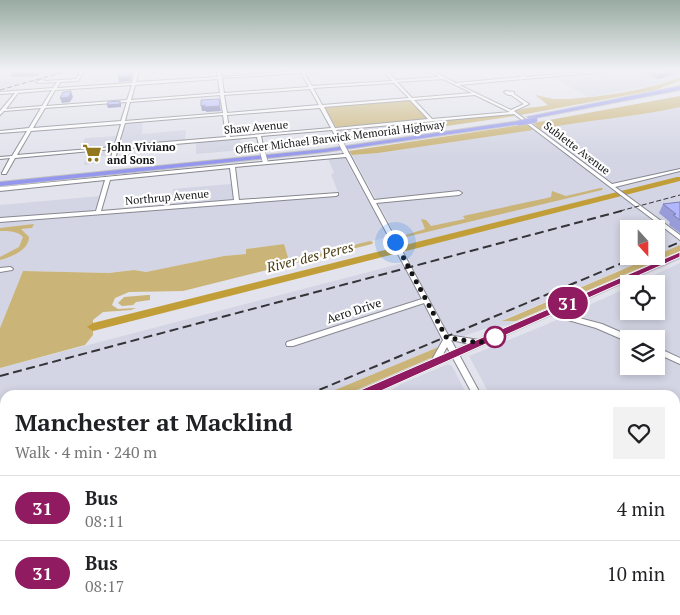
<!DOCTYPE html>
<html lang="en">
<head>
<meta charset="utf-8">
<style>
	body { margin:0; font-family:"PT Serif",serif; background:#f2f2f2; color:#202124; height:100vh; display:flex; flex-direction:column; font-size:19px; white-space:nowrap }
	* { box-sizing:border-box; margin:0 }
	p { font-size:16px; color:#757577 }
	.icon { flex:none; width:28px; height:28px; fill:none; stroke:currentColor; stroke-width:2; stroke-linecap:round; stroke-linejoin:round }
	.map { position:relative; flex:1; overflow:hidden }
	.panel { position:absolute; left:0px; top:390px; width:680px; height:225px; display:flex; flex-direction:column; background:#fff; border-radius:15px 15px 0 0; box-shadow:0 2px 8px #0003 }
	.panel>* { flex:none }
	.badge { padding:0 10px; border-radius:16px; font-size:18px; line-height:32px }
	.needle { width:32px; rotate:159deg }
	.fabs { position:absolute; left:620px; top:220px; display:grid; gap:10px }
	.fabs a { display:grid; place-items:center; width:45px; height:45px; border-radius:0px; background:#fff; box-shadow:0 2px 8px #0003; font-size:25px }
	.you { position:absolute; width:25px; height:25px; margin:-12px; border:4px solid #fff; border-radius:50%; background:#1a73e8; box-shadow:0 0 0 8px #1a73e833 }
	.map>.badge { position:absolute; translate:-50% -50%; box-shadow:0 0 0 2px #fff }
	.round { display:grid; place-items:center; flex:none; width:52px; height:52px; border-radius:0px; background:#f2f2f2 }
	.headline { display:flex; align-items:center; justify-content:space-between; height:85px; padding:0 15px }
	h1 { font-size:24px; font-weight:800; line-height:38px }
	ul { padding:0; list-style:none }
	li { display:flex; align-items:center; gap:15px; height:65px; padding:0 15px; border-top:1px solid #e0e0e0 }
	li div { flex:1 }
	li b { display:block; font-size:19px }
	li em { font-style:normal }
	li .badge { min-width:55px; font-weight:700; text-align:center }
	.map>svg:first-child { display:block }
</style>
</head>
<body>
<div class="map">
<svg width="680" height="615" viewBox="0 0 680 615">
	<rect width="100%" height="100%" fill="#e2e3ec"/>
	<!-- built -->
	<g fill="#d3d5e4" fill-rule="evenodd">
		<polygon points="0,71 70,71 0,90 0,89 34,79 0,88"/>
		<polygon points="96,71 135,71 132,83 117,84 118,80 92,82"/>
		<polygon points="619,71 680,71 680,77 666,83 588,97 553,77"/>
		<polygon points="680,107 680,237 676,239 680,241 680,245 656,255 656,229 629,229 629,256 653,256 503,320 516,321 509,325 487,328 458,338 450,332 446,337 423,293 423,288 415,271 352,155 378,153"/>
		<polygon points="143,121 142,134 186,130 185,141 120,146 125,123"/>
		<polygon points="405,123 409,128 339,134 337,130"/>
		<polygon points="117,136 113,147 81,150 85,138"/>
		<polygon points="240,138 242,150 196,154 196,142"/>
		<polygon points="113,150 111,155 100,156 98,163 84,165 88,152"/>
		<polygon points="344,157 388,237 288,261 283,244 246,249 246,254 224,256 146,272 134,270 109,273 23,271 0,328 0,222 339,195 331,174 334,173 328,158"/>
		<polygon points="231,184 234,200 232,201 172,205 173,189"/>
		<polygon points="100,196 96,210 92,212 0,218 0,205"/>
		<polygon points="403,263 440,336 441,346 323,395 5,395 5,557 0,559 0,368"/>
		<path d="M680 263V615H609L606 610H675V395H490L469 356 543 326 629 287V311H656V284H635ZM629 339H656V366H629Z"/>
		<polygon points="448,364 452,366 467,395 384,395 401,384"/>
		<polygon points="5,582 5,610 578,610 581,615 0,615 0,585"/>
	</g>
	<!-- green -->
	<g fill="#cab477">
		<path d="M680 77V81L655 90 526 114 521 115 516 111C527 106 537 108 548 105L535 95C541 96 547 98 554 99 586 100 651 90 680 77Z"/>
		<path d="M680 96V107C634 117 587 120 540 129L533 123Z"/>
		<polygon points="409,100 428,119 336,127 324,107"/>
		<polygon points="510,114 515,116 344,141 340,134 409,128 405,123"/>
		<polygon points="521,125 527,125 533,130 378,153 352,155 349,151"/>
		<polygon points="333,139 337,142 265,150 265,148"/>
		<polygon points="600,188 603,188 602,190 402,238 399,237 425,229 421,219 426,220 431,226 465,219 463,216 547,198 551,197 552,191 566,196"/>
		<path d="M34 224 32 228 21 229 29 237C29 250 11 257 0 260V257L19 247 23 237C18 231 8 231 0 231V228Z"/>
		<polygon points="370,241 373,242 372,244 183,291 129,292 115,298 112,305 118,309 136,308 131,310 103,312 93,320 93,335 85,345 0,368 0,328 23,271 109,273 134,270 146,272 224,256 246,254 246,249 284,244 289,261"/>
		<polygon points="680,245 680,251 516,321 502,321"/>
		<polygon points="148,295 150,295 150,300 136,302 133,305 122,306 118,303 124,297"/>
		<polygon points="441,346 433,357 345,395 323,395"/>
	</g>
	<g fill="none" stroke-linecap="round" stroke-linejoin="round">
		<!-- river -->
		<polygon fill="#c19e37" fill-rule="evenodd" points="677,177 680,177 680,181 93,331 87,327 93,323"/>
		<!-- minor casing -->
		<g stroke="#878890" stroke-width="2">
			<g id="minor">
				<path d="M81 71H84L78 81 60 82 57 88 132 83 135 71H139L136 82 218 77 217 71H221V77L295 71H315L304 73 312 86 392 81 384 71H387L396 80 439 77 428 71H432L456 83 522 77 514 71H518L526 77 596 71H613L459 85 511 110 524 104 511 95H508L504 92 506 91 514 92V94L529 104 514 111 612 184 680 169V171L615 187 680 235V240L514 114 336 130 341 139 339 140 337 139 332 130 261 136 264 150 262 151 260 150 257 137 118 149 114 162 112 163 110 162 113 149 15 158 6 174H2V173L10 158 0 159V157L12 156 27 131 0 133V131L29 128 41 108 4 111 0 115V111L15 93 0 94V92L53 88 57 82 38 83 36 82 41 80 47 81 76 79ZM301 73 309 87 224 93 222 78ZM218 79 220 93 131 100 135 85ZM443 79 472 93 412 98 397 82ZM394 83 409 98 322 105 313 88ZM132 85 127 100 46 106 55 90ZM310 89 319 105 227 113 224 95ZM52 90 42 106 6 109 18 93ZM220 95 223 113 125 121 130 102ZM475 95 510 112 432 119 414 100ZM410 100 428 119 335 128 324 107ZM127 102 121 121 33 128 45 108ZM320 108 331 128 230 137 227 115ZM223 115 226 137 118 146 125 123ZM121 124 114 147 17 155 31 131Z"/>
				<path d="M343 150H347L350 155 374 200 459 191 462 193 459 195 376 203 448 335 479 340 482 341 483 343 482 345 479 346 451 340 481 395H473L447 347 437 365H431L430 363 443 340 424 303 293 346H287L286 344 287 342 422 299 346 157 235 167 239 200 338 193V195L336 196 0 222V218L96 211 105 180 0 191V187L344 154ZM230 168 234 200 101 211 110 180Z"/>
				<polygon points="10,267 12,268 13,269 12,270 0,272 0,268"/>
				<polygon points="547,310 549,310 602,324 632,337 633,339 629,339 629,341 626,341 596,328 547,314 546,312"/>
				<polygon points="656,347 680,358 680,364 656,353"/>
				<polygon points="61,610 73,610 72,615 60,615"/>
				<polygon points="587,610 599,610 601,615 589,615"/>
			</g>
		</g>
		<!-- major casing -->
		<g stroke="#c2c2c3" stroke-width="2">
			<g id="major">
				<polygon points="680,253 680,258 370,395 355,395 356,392"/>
				<polygon points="5,560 5,575 0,577 0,562"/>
			</g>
		</g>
		<!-- highway casing -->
		<g stroke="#c2c2c3" stroke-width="2">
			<g id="highway">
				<polygon points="680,86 680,90 530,119 527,117"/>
				<polygon points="519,121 522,123 521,124 325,152 0,186 0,182 325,149"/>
			</g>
		</g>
		<!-- minor -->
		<use href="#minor" fill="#fff" fill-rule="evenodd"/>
		<!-- major -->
		<use href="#major" fill="#bfc1f4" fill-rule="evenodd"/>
		<!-- highway -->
		<use href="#highway" fill="#9497ed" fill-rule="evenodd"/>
		<!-- rail-far2 -->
		<g stroke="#343438" stroke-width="1" stroke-dasharray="5 2.5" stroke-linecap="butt">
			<polyline points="0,90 67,71"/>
			<polyline points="620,211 680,195"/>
		</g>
		<!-- rail-far1 -->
		<g stroke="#343438" stroke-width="2" stroke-dasharray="9 4.5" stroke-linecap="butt">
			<polyline points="656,252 680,242"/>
			<polyline points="0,376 625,210"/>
			<polyline points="307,395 639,256"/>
		</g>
		<!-- rail -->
		<polyline stroke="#343438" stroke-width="2.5" stroke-dasharray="15 8" stroke-linecap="butt" points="0,512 5,511"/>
		<!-- minor-bridge casing -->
		<g stroke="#878890" stroke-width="6" stroke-linecap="butt">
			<g id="minor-bridge">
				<polyline points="339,139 345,151"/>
				<polyline points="262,150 265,161"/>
			</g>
		</g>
		<!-- highway-bridge casing -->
		<g stroke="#c2c2c3" stroke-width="6" stroke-linecap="butt">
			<polyline id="highway-bridge" points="519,123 535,120"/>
		</g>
		<!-- minor-bridge -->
		<use href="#minor-bridge" stroke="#fff" stroke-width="5"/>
		<!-- highway-bridge -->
		<use href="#highway-bridge" stroke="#9497ed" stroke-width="5"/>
	</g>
	<!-- wall -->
	<g fill="#989dda">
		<polygon points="647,71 680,71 658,79 646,75"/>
		<polygon points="680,202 680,233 669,225 670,222 659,213 663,204"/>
	</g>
	<!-- shaded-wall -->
	<g fill="#7c7fb1">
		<polygon points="41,71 38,76 12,77 10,72"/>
		<polygon points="131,71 132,76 131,81 119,82 118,77"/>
		<polygon points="665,71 680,71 680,73 658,79 660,73"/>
		<polygon points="71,91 73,97 70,102 62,103 60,98"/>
		<polygon points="120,101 121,104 121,107 108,108 107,105"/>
		<polygon points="201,106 220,106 221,111 206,112 206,111 202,111"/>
		<polygon points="113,610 137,610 128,615 107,615 106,614"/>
	</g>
	<!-- building -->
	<g fill="#b1b6fd" stroke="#7c7fb1">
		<polygon points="120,71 131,71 129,76 118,77"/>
		<polygon points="71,91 69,97 60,98 63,92"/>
		<polygon points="219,99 220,106 205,107 205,105 201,106 201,100"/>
		<polygon points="120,101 120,104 107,105 108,102"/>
		<polygon points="680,202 680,220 673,215 676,214 663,204"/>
		<polygon points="105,610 113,610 106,614"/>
	</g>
	<!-- sky -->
	<linearGradient id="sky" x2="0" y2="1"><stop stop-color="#98aba1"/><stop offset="0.45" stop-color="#f2f2f6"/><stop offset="1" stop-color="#f2f2f6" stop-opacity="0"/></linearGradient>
	<rect width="680" height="157" fill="url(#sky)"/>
	<!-- line -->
	<polygon fill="#901b61" stroke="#fff" points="680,252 680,257 365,398 356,398 355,395 356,392"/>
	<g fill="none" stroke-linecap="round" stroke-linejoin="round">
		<!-- walk -->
		<polyline stroke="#141417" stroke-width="5" stroke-dasharray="0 9" points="395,242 446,337 479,343 495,337"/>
	</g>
	<!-- icons -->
	<defs>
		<g id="supermarket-bare" transform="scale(1.5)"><path d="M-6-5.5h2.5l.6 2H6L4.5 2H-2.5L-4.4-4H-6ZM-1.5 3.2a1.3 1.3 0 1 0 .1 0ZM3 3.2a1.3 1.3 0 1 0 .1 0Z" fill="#93771d" stroke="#fff" stroke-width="2.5" paint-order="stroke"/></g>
	</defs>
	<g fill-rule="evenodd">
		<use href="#supermarket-bare" x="92" y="153"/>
	</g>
	<!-- markers -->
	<circle fill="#fff" stroke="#901b61" stroke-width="2.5" cx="495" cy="337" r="10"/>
	<g text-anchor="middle" stroke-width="4.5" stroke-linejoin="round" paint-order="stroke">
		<!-- far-street labels -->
		<g font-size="11" fill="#141417" stroke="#fff">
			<text transform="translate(256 127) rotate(-5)" y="4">Shaw Avenue</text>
			<text transform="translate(340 137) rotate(-7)" y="4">Officer Michael Barwick Memorial Highway</text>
			<text transform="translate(577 148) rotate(37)" y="4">Sublette Avenue</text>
			<text transform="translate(167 197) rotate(-5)" y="4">Northrup Avenue</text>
		</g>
		<!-- far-poi labels -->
		<g font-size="11" font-weight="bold" fill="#141417" stroke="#fff" text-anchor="start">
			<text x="107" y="151">John Viviano<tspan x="107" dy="13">and Sons</tspan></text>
		</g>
		<!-- street labels -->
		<g font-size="12" fill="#141417" stroke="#fff">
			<text transform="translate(354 311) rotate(-18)" y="4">Aero Drive</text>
		</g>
		<!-- water labels -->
		<g font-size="14" font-style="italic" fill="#4e3f15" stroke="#fff">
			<text transform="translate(310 257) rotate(-14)" y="5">River des Peres</text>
		</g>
	</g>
</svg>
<div class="fabs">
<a><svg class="needle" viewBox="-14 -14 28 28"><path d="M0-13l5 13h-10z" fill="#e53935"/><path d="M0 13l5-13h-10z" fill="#757577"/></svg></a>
<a><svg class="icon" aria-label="locate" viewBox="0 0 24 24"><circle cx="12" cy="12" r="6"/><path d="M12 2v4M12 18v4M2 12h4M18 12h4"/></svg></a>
<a><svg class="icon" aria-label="layers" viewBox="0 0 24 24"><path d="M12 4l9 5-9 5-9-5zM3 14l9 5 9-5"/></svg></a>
</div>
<div class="you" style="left:395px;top:242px"></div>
<b class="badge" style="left:568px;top:303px;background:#901b61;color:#fff">31</b>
<section class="panel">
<div class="headline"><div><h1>Manchester at Macklind</h1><p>Walk · 4 min · 240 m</p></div><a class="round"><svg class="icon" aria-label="heart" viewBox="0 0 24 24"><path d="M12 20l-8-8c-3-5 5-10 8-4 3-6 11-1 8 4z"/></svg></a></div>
<ul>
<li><span class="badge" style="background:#901b61;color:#fff">31</span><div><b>Bus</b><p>08:11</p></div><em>4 min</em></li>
<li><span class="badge" style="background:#901b61;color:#fff">31</span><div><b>Bus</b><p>08:17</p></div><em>10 min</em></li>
</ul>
</section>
</div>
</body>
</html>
